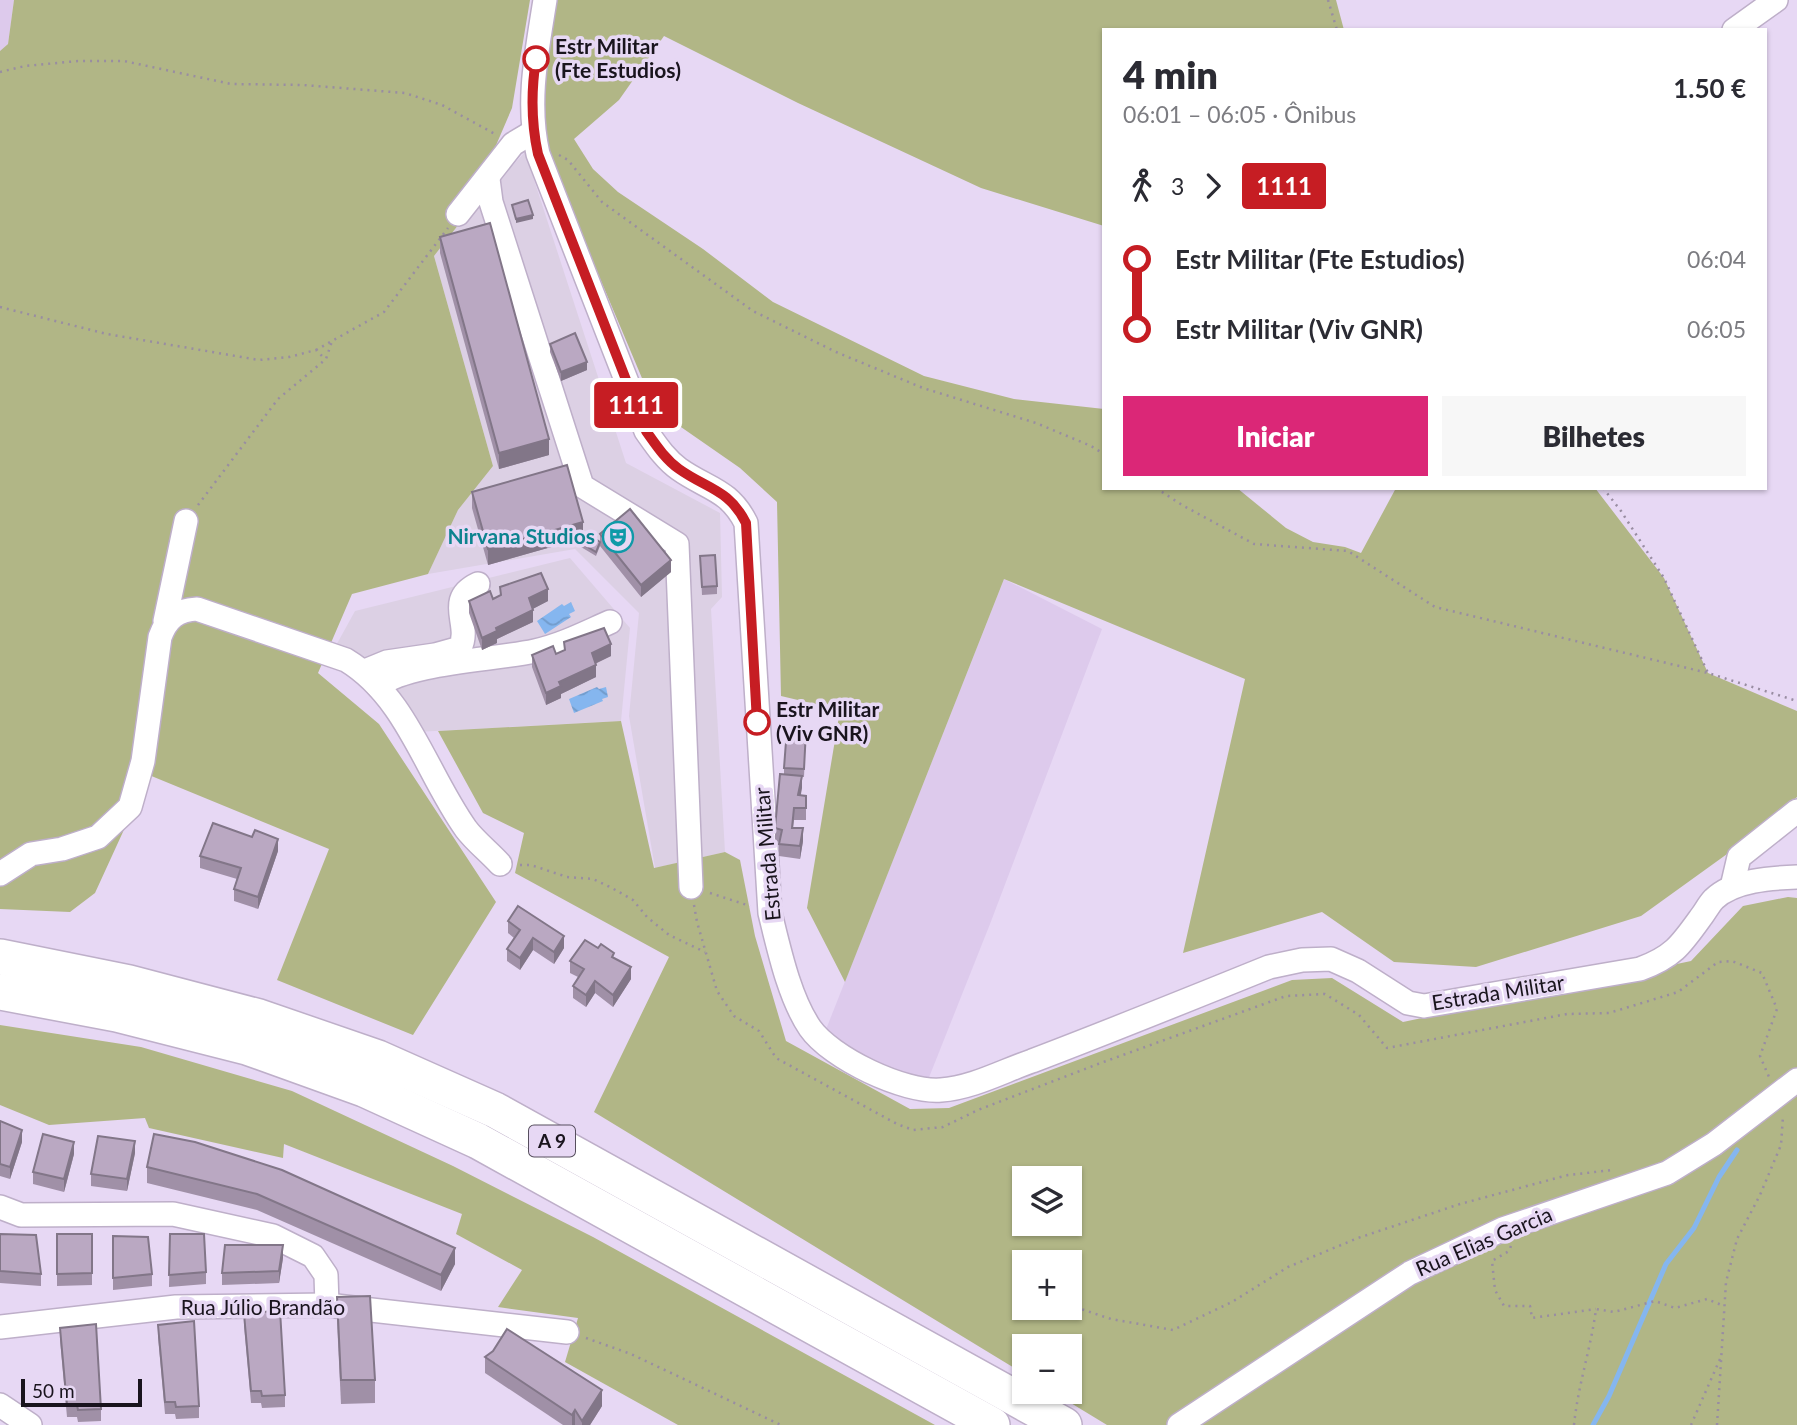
<!DOCTYPE html>
<html lang="pt">
<head>
<meta charset="utf-8">
<style>
	body { margin:0; font-family:Lato,sans-serif; background:#f7f7f7; color:#2b2b33; height:100vh; display:flex; flex-direction:column; font-size:26px; white-space:nowrap }
	* { box-sizing:border-box; margin:0 }
	p { font-size:23px; color:#7c7c81 }
	.icon { flex:none; width:38px; height:38px; fill:none; stroke:currentColor; stroke-width:2; stroke-linecap:round; stroke-linejoin:round }
	.map { position:relative; flex:1; overflow:hidden }
	.side { position:absolute; left:1102px; top:28px; width:665px; height:462px; display:flex; flex-direction:column; background:#fff; border-radius:0px; box-shadow:0 2px 5px #0004 }
	.side>* { flex:none }
	.badge { padding:0 14px; border-radius:5px; font-size:24px; line-height:46px }
	.controls { position:absolute; left:1012px; top:1166px; display:grid; gap:14px }
	.controls a { display:grid; place-items:center; width:70px; height:70px; border-radius:0px; background:#fff; box-shadow:0 2px 5px #0004; font-size:35px }
	.scale { position:absolute; left:21px; bottom:18px; width:121px; box-sizing:border-box; padding-left:7px; border:4px solid #19141d; border-top:0; font-size:19px; line-height:24px; white-space:nowrap; color:#19141d; -webkit-text-stroke:5px #e7d8f4; paint-order:stroke }
	.map>.badge { position:absolute; translate:-50% -50%; box-shadow:0 0 0 4px #fff }
	.legs { display:flex; align-items:center; gap:10px; height:77px; padding:0 21px; font-size:23px }
	.legs p { margin-inline-start:auto }
	.head { display:flex; align-items:center; justify-content:space-between; height:119px; padding:0 21px }
	h1 { font-size:38px; font-weight:800; line-height:52px }
	.primary-button { display:flex; gap:14px; margin-top:auto; padding:14px 21px }
	.primary-button a { flex:1; height:80px; border-radius:0px; background:#db2777; color:#fff; font-size:28px; font-weight:800; line-height:80px; text-align:center }
	.primary-button a+a { background:#f7f7f7; color:#2b2b33 }
	ul { padding:0 21px; list-style:none }
	li { display:flex; align-items:center; gap:24px; height:70px; font-size:26px }
	li i { display:grid; place-items:center; width:10px; height:100%; margin:0 9px; background:currentColor }
	li i::after { content:''; width:18px; height:18px; margin:-9px; border:5px solid; border-radius:50%; background:#fff }
	li p { margin-inline-start:auto }
	li:first-child i { background:linear-gradient(#0000 50%,currentColor 0) }
	li:last-child i { background:linear-gradient(currentColor 50%,#0000 0) }
	.map>svg:first-child { display:block }
</style>
</head>
<body>
<div class="map">
<svg width="1797" height="1425" viewBox="0 0 1797 1425">
	<defs>
		<pattern id="water-waves" width="16" height="10" patternUnits="userSpaceOnUse" patternTransform="scale(1.75)"><rect width="16" height="10" fill="#85b6ef"/><path d="M0 5q4-4 8 0t8 0" fill="none" stroke="#729ccc"/></pattern>
	</defs>
	<rect width="100%" height="100%" fill="#e7d8f4"/>
	<!-- commercial -->
	<g fill="#dcd0e4">
		<polygon points="525,152 626,463 720,513 722,597 711,609 725,852 655,868 629,716 639,613 575,549 428,574 458,510 493,466 434,256 459,224"/>
		<polygon points="570,558 630,628 621,721 416,732 333,651 355,611"/>
	</g>
	<!-- built -->
	<g fill="#ddcaec">
		<polygon points="0,0 14,0 8,44 0,51"/>
		<polygon points="1004,579 1102,629 990,924 924,1090 823,1037"/>
	</g>
	<!-- green -->
	<g fill="#b1b686" fill-rule="evenodd">
		<polygon points="14,0 530,0 512,108 494,150 448,215 459,224 434,256 493,466 458,510 428,574 352,594 318,673 379,724 496,902 413,1035 277,980 329,849 149,775 95,893 70,912 0,909 0,51 8,44"/>
		<path d="M555 0H1336L1344 30H1104V226L981 188 798 103 664 36 619 100 574 139 593 169 618 192 703 249 773 302 924 376 1014 399 1104 409V488H1237L1286 528 1313 542 1345 547 1361 553 1396 488H1595L1664 578 1708 673 1797 711V797L1734 849 1641 916 1476 967 1394 962 1322 912 1183 953 1245 679 1004 579 845 982 807 908 840 710 781 696 777 502 740 468 655 409 553 167C532 114 547 55 555 0Z"/>
		<path d="M621 721 654 868 725 852 740 860 755 936 786 1041 910 1109 949 1108 1292 980 1332 978 1403 1022 1691 961 1743 906 1788 897 1797 898V1425H1107L1051 1391H1069V1346H1024V1374L594 1112 669 957 515 873 524 833 483 813 438 731ZM1024 1178H1069V1223H1024ZM1024 1262H1069V1307H1024Z"/>
		<polygon points="0,1025 141,1047 292,1091 453,1166 593,1237 935,1425 678,1425 565,1362 578,1318 498,1307 522,1270 456,1234 462,1214 284,1144 283,1158 149,1128 145,1118 49,1125 0,1105"/>
	</g>
	<!-- water -->
	<g fill="url(#water-waves)">
		<polygon points="571,602 575,611 569,614 571,617 545,634 537,621 562,604 564,606"/>
		<polygon points="597,687 599,689 606,687 608,697 602,699 603,701 574,713 569,699"/>
	</g>
	<g fill="none" stroke-linecap="round" stroke-linejoin="round">
		<!-- stream -->
		<polyline stroke="#85b6ef" stroke-width="5" points="1593,1425 1609,1396 1666,1264 1694,1228 1719,1177 1737,1150"/>
		<!-- minor casing -->
		<g stroke="#beafc9" stroke-width="26">
			<g id="minor">
				<path d="M545 0C537 51 526 102 538 154L646 431C656 445 665 459 679 469 707 489 729 489 746 523L770 913C779 949 789 997 810 1028 831 1058 904 1093 941 1090 972 1088 1003 1071 1032 1061 1111 1031 1190 999 1269 967L1302 960 1331 959 1358 971 1408 1003 1424 1006 1640 969C1673 957 1681 945 1701 917 1705 912 1709 904 1714 899 1734 880 1771 878 1797 877"/>
				<polyline points="1734,30 1776,0"/>
				<polyline points="488,179 491,202 582,486 677,544 691,887"/>
				<polyline points="458,214 513,144 533,132"/>
				<polyline points="165,621 186,521"/>
				<path d="M365 671 387 662 435 655 460 648C472 624 444 600 478 584"/>
				<path d="M378 686C409 662 494 660 535 651 562 645 585 633 610 622"/>
				<path d="M0 874 31 854 62 849 98 837 130 807 143 761 160 637C167 618 177 610 197 609L346 660C407 697 426 773 466 829 475 841 489 852 500 864"/>
				<polyline points="1732,887 1739,857 1797,811"/>
				<polyline points="0,1207 21,1215 173,1214 273,1236 313,1256 326,1275 327,1305"/>
				<polyline points="0,1327 176,1307 327,1305 567,1332"/>
				<polyline points="0,1405 30,1425"/>
				<polyline points="1179,1425 1410,1273 1503,1229 1667,1173 1714,1144 1797,1080"/>
			</g>
		</g>
		<!-- highway casing -->
		<g stroke="#beafc9" stroke-width="38">
			<g id="highway">
				<polyline points="0,957 129,983 259,1017 378,1058 495,1110 1064,1425"/>
				<polyline points="0,992 117,1014 247,1047 364,1089 478,1141 992,1425"/>
			</g>
		</g>
		<!-- path -->
		<g stroke="#998da2" stroke-width="2.5" stroke-dasharray="2 5" stroke-linecap="butt">
			<polyline points="1328,0 1337,30"/>
			<polyline points="0,72 25,66 78,61 124,61 231,84 303,85 405,93 442,105 495,134"/>
			<polyline points="559,155 568,160 602,202 753,311 836,352 923,388 1036,423 1091,446 1104,454"/>
			<polyline points="0,307 107,334 259,360 289,357 316,350 325,359"/>
			<polyline points="316,350 332,341"/>
			<polyline points="1156,488 1182,505 1254,544 1348,551 1435,607 1708,673 1797,701"/>
			<polyline points="1603,488 1621,511 1664,578 1708,673"/>
			<polyline points="198,505 278,399 326,359 332,341 384,312 448,228"/>
			<polyline points="520,865 531,865 567,877 593,879 612,888 633,900 647,917 669,935 705,952"/>
			<polyline points="710,893 750,906"/>
			<polyline points="694,905 697,922 717,991 734,1016 759,1031 776,1058 897,1124 913,1130 943,1127 978,1110 1098,1064 1286,996 1325,994 1359,1015 1387,1048 1567,1014 1609,1013 1678,992 1718,962 1732,961 1762,973 1777,1009 1760,1056 1769,1077"/>
			<polyline points="1511,1246 1509,1251 1492,1261 1495,1290 1504,1306 1530,1306 1532,1318 1596,1309"/>
			<polyline points="1069,1305 1111,1319 1173,1330 1232,1302 1288,1267 1358,1238 1460,1204 1568,1175 1613,1170"/>
			<polyline points="586,1338 631,1354 781,1425"/>
			<path d="M1574 1425C1578 1385 1591 1348 1596 1309L1614 1312 1655 1301 1675 1308 1707 1299 1724 1306"/>
			<polyline points="1691,1425 1720,1359"/>
			<polyline points="1717,1425 1726,1282 1737,1239 1760,1195 1781,1145 1783,1116"/>
		</g>
		<!-- minor -->
		<use href="#minor" stroke="#fff" stroke-width="23"/>
		<!-- highway -->
		<use href="#highway" stroke="#fff" stroke-width="35"/>
	</g>
	<!-- wall -->
	<g fill="#a090a7">
		<polygon points="440,237 549,455 499,469 440,253"/>
		<polygon points="550,344 587,370 561,381 550,352"/>
		<polygon points="472,492 583,538 488,565 472,508"/>
		<polygon points="600,534 671,572 641,597 600,546 596,556 581,547 581,543 600,542"/>
		<polygon points="700,556 717,586 717,594 702,595"/>
		<polygon points="500,587 548,601 532,609 533,622 497,639 497,643 482,650 469,613 469,601 493,599 500,595"/>
		<polygon points="564,642 611,656 595,664 596,677 561,694 561,698 546,705 532,667 532,655 556,654 564,650"/>
		<polygon points="806,730 804,777 802,777 801,796 806,796 806,820 794,820 793,828 803,841 800,859 779,856 779,842 775,840 775,828 784,775 784,768"/>
		<polygon points="278,851 258,909 234,901 234,889 237,879 200,868 200,856"/>
		<polygon points="508,921 564,948 554,964 533,950 520,970 507,961 507,949 514,938 508,933"/>
		<polygon points="614,958 631,979 613,1007 595,993 586,1007 573,998 573,986 578,977 570,973 570,961"/>
		<polygon points="0,1121 22,1142 10,1179 0,1176"/>
		<polygon points="195,1142 455,1264 441,1291 257,1210 147,1183 147,1167"/>
		<polygon points="135,1153 127,1191 91,1186 91,1174"/>
		<polygon points="74,1154 64,1192 33,1184 33,1172"/>
		<polygon points="0,1234 41,1274 41,1286 0,1283"/>
		<polygon points="57,1234 92,1234 92,1285 57,1286"/>
		<polygon points="170,1234 206,1272 206,1284 169,1287"/>
		<polygon points="113,1236 152,1274 152,1286 113,1290"/>
		<polygon points="283,1258 279,1283 222,1285 222,1273"/>
		<polygon points="337,1297 375,1380 375,1403 341,1404 337,1321"/>
		<polygon points="244,1314 285,1395 285,1407 262,1408 261,1403 251,1403 244,1326"/>
		<polygon points="158,1325 199,1406 199,1418 176,1419 175,1414 165,1414 158,1337"/>
		<polygon points="60,1328 101,1409 101,1421 78,1422 77,1417 67,1417 60,1340"/>
		<polygon points="485,1357 602,1406 590,1425 563,1425 485,1373"/>
	</g>
	<!-- shaded-wall -->
	<g fill="#827688">
		<polygon points="533,215 533,219 516,223 516,219"/>
		<polygon points="587,362 587,370 561,381 561,372"/>
		<polygon points="549,439 549,455 499,469 499,453"/>
		<polygon points="583,522 583,538 488,565 488,549"/>
		<polygon points="671,560 671,572 641,597 641,585"/>
		<polygon points="548,589 548,601 529,611 529,598"/>
		<polygon points="533,610 533,622 497,639 497,643 482,650 482,638 496,628"/>
		<polygon points="611,644 611,656 592,665 592,653"/>
		<polygon points="596,665 596,677 561,694 561,698 546,705 546,693 559,682"/>
		<polygon points="802,776 802,788 798,808 798,795"/>
		<polygon points="803,828 803,841 800,859 800,846"/>
		<polygon points="278,839 278,851 258,909 258,897"/>
		<polygon points="564,936 564,948 554,964 554,952"/>
		<polygon points="533,938 533,950 520,970 520,958"/>
		<polygon points="631,967 631,979 613,1007 613,995"/>
		<polygon points="595,981 595,993 586,1007 586,995"/>
		<polygon points="22,1130 22,1142 10,1179 10,1167"/>
		<polygon points="135,1141 135,1153 127,1191 127,1179"/>
		<polygon points="74,1142 74,1154 64,1192 64,1179"/>
		<polygon points="283,1245 283,1258 279,1283 279,1271"/>
		<polygon points="455,1248 455,1264 441,1291 441,1275"/>
		<polygon points="602,1390 602,1406 590,1425 582,1425 582,1421"/>
		<polygon points="575,1410 575,1425 572,1425 572,1415"/>
	</g>
	<!-- building -->
	<g fill="#baa8c2" stroke="#827688" stroke-width="2">
		<polygon points="528,200 533,215 516,219 512,205"/>
		<polygon points="490,223 549,439 499,453 440,237"/>
		<polygon points="575,333 587,362 561,372 550,344"/>
		<polygon points="567,465 583,522 488,549 472,492"/>
		<polygon points="630,509 671,560 641,585 600,534"/>
		<polygon points="587,533 600,542 596,552 581,543"/>
		<polygon points="715,555 717,586 702,587 700,556"/>
		<polygon points="541,573 548,589 529,598 533,610 496,628 497,631 482,638 469,601 490,591 493,599 501,595 500,587"/>
		<polygon points="604,628 611,644 592,653 596,665 559,682 561,686 546,693 532,655 553,646 556,654 565,650 564,642"/>
		<polygon points="787,728 806,730 804,769 784,768"/>
		<polygon points="780,774 802,776 798,795 806,796 806,808 794,808 792,828 803,828 800,846 779,844 782,830 775,828"/>
		<polygon points="213,823 252,837 255,830 278,839 258,897 234,889 241,868 200,856"/>
		<polygon points="518,906 564,936 554,952 533,938 520,958 507,949 520,930 508,921"/>
		<polygon points="585,940 598,948 601,944 614,953 612,957 631,967 613,995 595,981 586,995 573,986 584,969 570,961"/>
		<polygon points="0,1121 22,1130 10,1167 0,1164"/>
		<polygon points="43,1134 74,1142 64,1179 33,1172"/>
		<polygon points="154,1134 195,1142 282,1170 455,1248 441,1275 257,1194 147,1167"/>
		<polygon points="98,1136 135,1141 127,1179 91,1174"/>
		<polygon points="0,1234 36,1235 41,1274 0,1271"/>
		<polygon points="57,1234 92,1234 92,1273 57,1274"/>
		<polygon points="170,1234 204,1234 206,1272 169,1275"/>
		<polygon points="113,1236 148,1237 152,1274 113,1278"/>
		<polygon points="225,1245 283,1245 279,1271 222,1273"/>
		<polygon points="370,1296 375,1380 341,1380 337,1297"/>
		<polygon points="280,1310 285,1395 262,1396 261,1391 251,1391 244,1314"/>
		<polygon points="194,1321 199,1406 176,1407 175,1402 165,1402 158,1325"/>
		<polygon points="96,1324 101,1409 78,1410 77,1405 67,1405 60,1328"/>
		<polygon points="507,1329 602,1390 582,1421 575,1410 572,1415 485,1357 493,1351"/>
	</g>
	<g fill="none" stroke-linecap="round" stroke-linejoin="round">
		<!-- line-1 casing -->
		<g stroke="#fff" stroke-width="16">
			<path id="line-1" d="M536 59C531 91 531 122 538 154L646 431C656 445 665 459 679 469 707 489 729 489 746 523L757 722"/>
		</g>
		<!-- line-1 -->
		<use href="#line-1" stroke="#c61d23" stroke-width="10"/>
	</g>
	<!-- icons -->
	<defs>
		<g id="theatre-ring" transform="scale(1.575)"><circle r="9.5" fill="#e7d8f4" stroke="#0f9aa8" stroke-width="1.5"/><path d="M-5-5.5Q0-4 5-5.5V0Q5 5 0 6Q-5 5-5 0ZM-3.3-2.5H-1v1.5H-3.3ZM1-2.5H3.3v1.5H1ZM-2.8 1Q0 5.5 2.8 1Z" fill="#0f9aa8"/></g>
	</defs>
	<g fill-rule="evenodd">
		<use href="#theatre-ring" x="618" y="537"/>
	</g>
	<!-- markers -->
	<g fill="#fff" stroke="#c61d23" stroke-width="3.5">
		<circle cx="536" cy="59" r="12"/>
		<circle cx="757" cy="722" r="12"/>
	</g>
	<g text-anchor="middle" stroke-width="7" stroke-linejoin="round" paint-order="stroke">
		<!-- shield labels -->
		<rect fill="#e7d8f4" stroke="#574f5e" stroke-width="2" x="529" y="1125.5" width="46" height="31" rx="5"/>
		<g font-size="19" font-weight="bold" fill="#19141d">
			<text x="552" y="1148">A 9</text>
		</g>
		<!-- stop labels -->
		<g font-size="21" font-weight="bold" fill="#19141d" stroke="#e7d8f4" text-anchor="start">
			<text x="555" y="54">Estr Militar<tspan x="555" dy="24">(Fte Estudios)</tspan></text>
			<text x="776" y="717">Estr Militar<tspan x="776" dy="24">(Viv GNR)</tspan></text>
		</g>
		<!-- culture labels -->
		<g font-size="21" font-weight="bold" fill="#0d838f" stroke="#e7d8f4" text-anchor="end">
			<text x="595" y="544">Nirvana Studios</text>
		</g>
		<!-- street labels -->
		<g font-size="21" fill="#19141d" stroke="#e7d8f4">
			<text transform="translate(768 854) rotate(-95)" y="7">Estrada Militar</text>
			<text transform="translate(1498 993) rotate(-9)" y="7">Estrada Militar</text>
			<text transform="translate(1484 1242) rotate(-23)" y="7">Rua Elias Garcia</text>
			<text x="263" y="1315">Rua Júlio Brandão</text>
		</g>
	</g>
</svg>
<div class="controls">
<a><svg class="icon" aria-label="layers" viewBox="0 0 24 24"><path d="M12 4l9 5-9 5-9-5zM3 14l9 5 9-5"/></svg></a>
<a>+</a>
<a>−</a>
</div>
<div class="scale">50 m</div>
<b class="badge" style="left:636px;top:405px;background:#c61d23;color:#fff">1111</b>
<section class="side">
<div class="head"><div><h1>4 min</h1><p>06:01 – 06:05 · Ônibus</p></div><b>1.50 €</b></div>
<div class="legs"><svg class="icon" aria-label="walk" viewBox="0 0 24 24"><circle cx="13" cy="4" r="2"/><path d="M13 8l-2 6 4 7M11 14l-3 7M7 12l3-4h3l4 4"/></svg>3<svg class="icon" aria-label="forward" viewBox="0 0 24 24"><path d="M9 5l7 7-7 7"/></svg><b class="badge" style="background:#c61d23;color:#fff">1111</b></div>
<ul>
<li><i style="color:#c61d23"></i><b>Estr Militar (Fte Estudios)</b><p>06:04</p></li>
<li><i style="color:#c61d23"></i><b>Estr Militar (Viv GNR)</b><p>06:05</p></li>
</ul>
<div class="primary-button"><a>Iniciar</a><a>Bilhetes</a></div>
</section>
</div>
</body>
</html>
